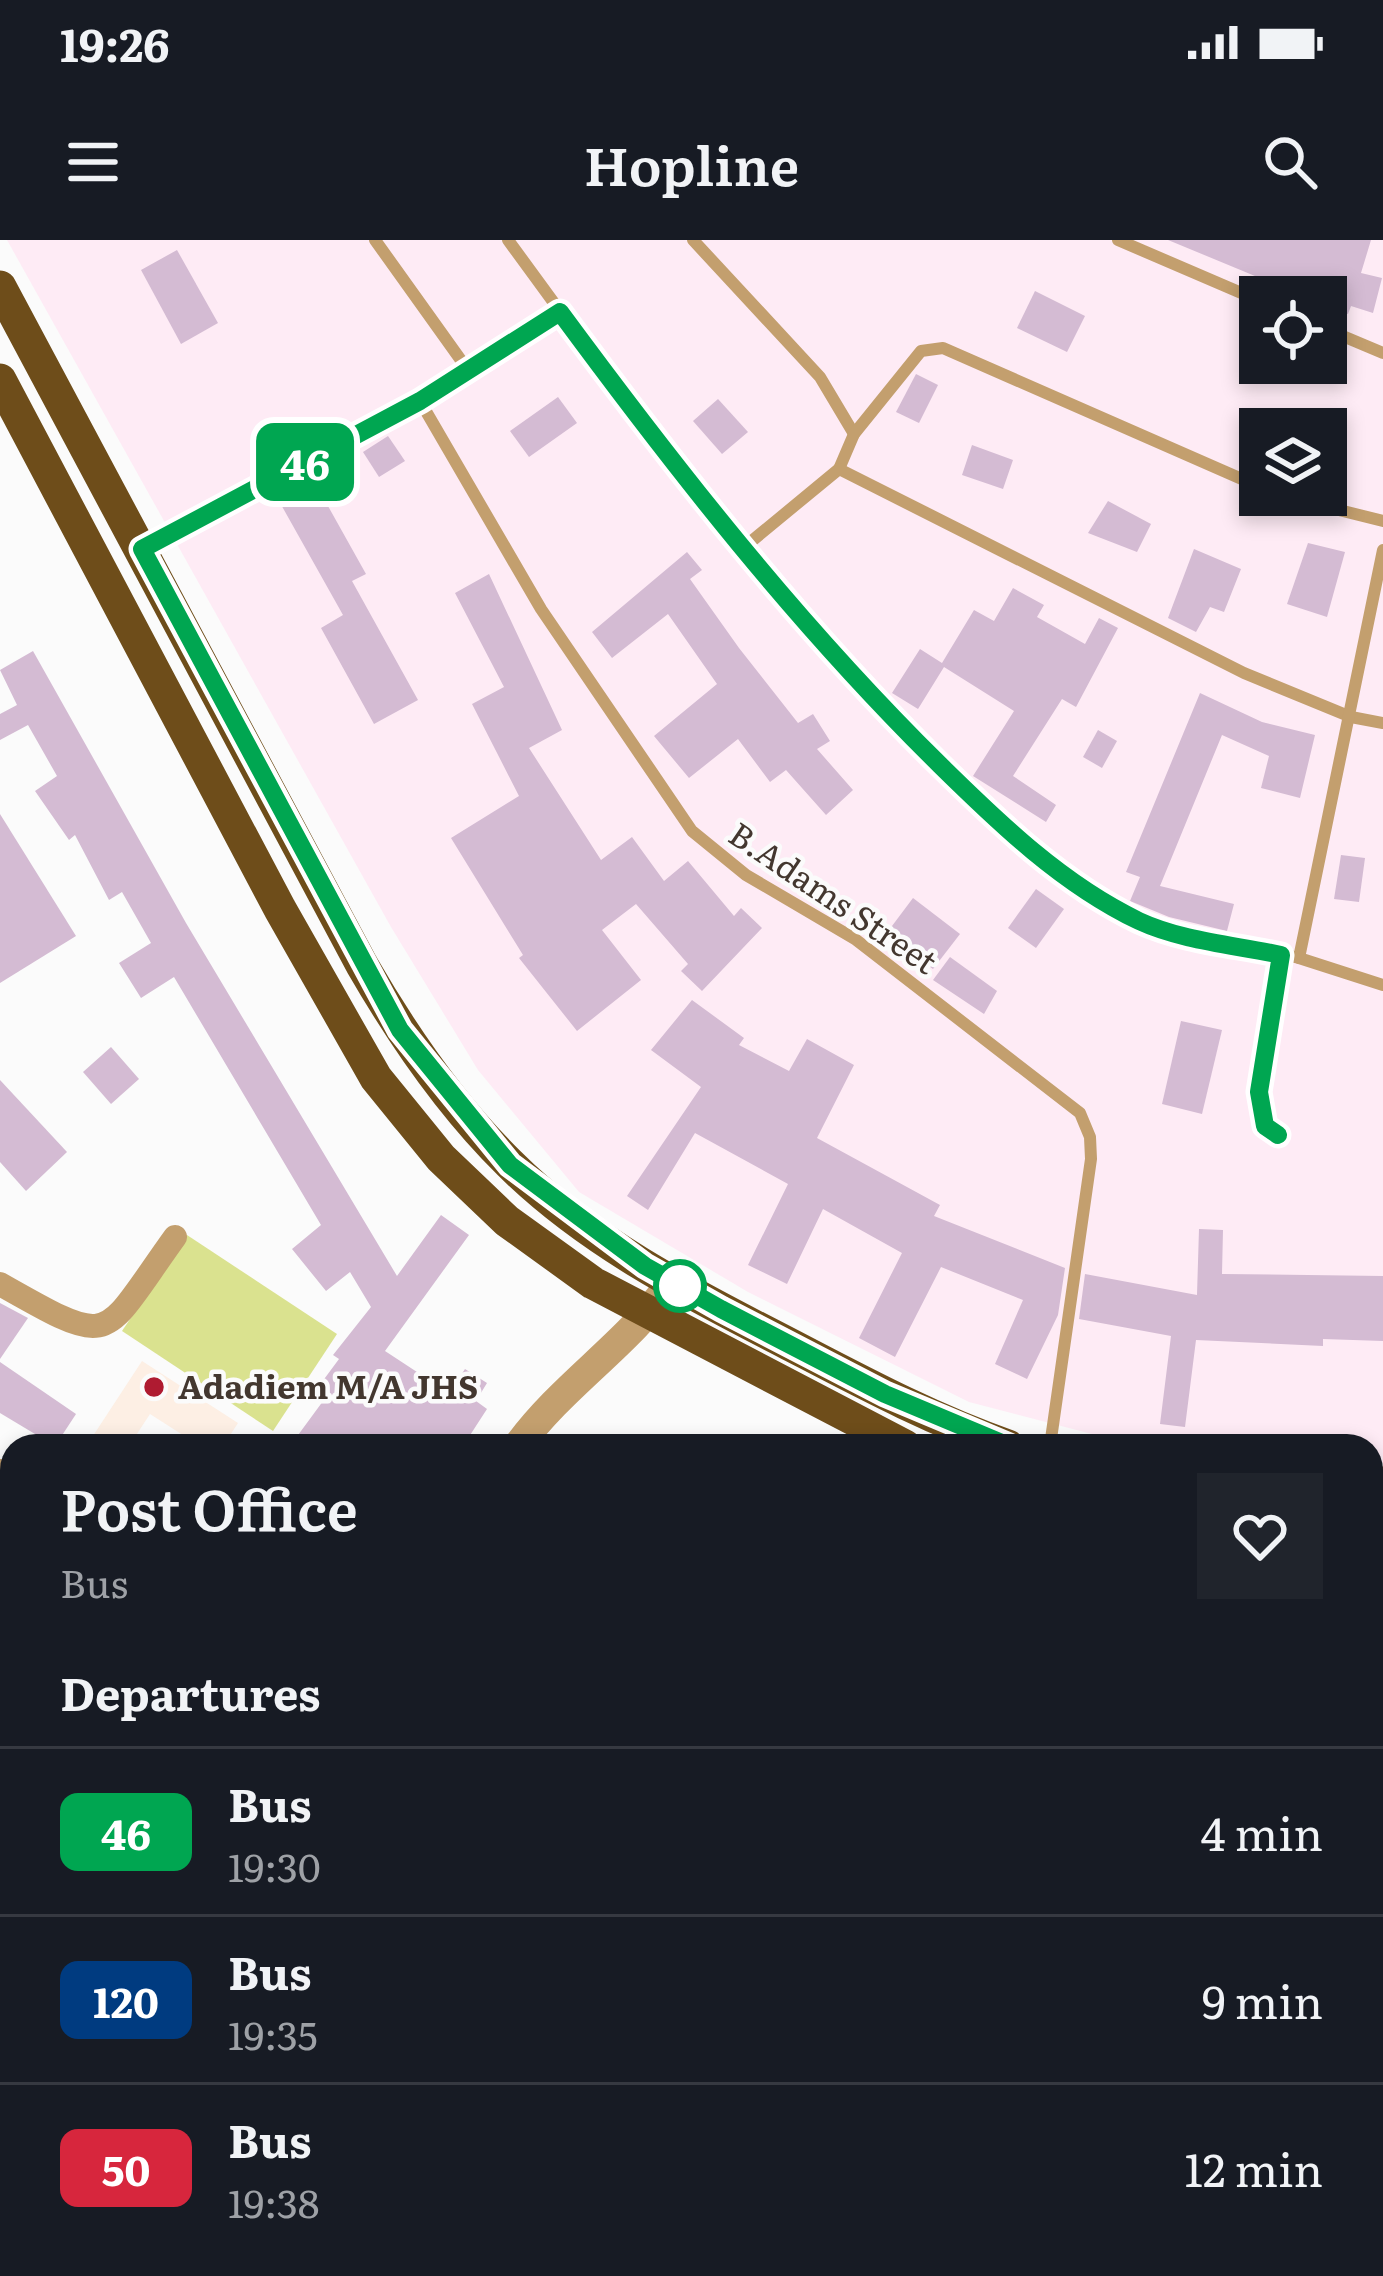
<!DOCTYPE html>
<html lang="en">
<head>
<meta charset="utf-8">
<style>
	body { margin:0; font-family:Literata,serif; background:#20242c; color:#f1f3f6; height:100vh; display:flex; flex-direction:column; font-size:45px; white-space:nowrap }
	* { box-sizing:border-box; margin:0 }
	p { font-size:39px; color:#9ea1a6 }
	.icon { flex:none; width:66px; height:66px; fill:none; stroke:currentColor; stroke-width:2; stroke-linecap:round; stroke-linejoin:round }
	.map { position:relative; flex:1; overflow:hidden }
	.side { position:absolute; left:0px; top:1194px; width:1383px; height:843px; display:flex; flex-direction:column; background:#171b24; border-radius:36px 36px 0 0; box-shadow:0 6px 18px #0003 }
	.side>* { flex:none }
	.badge { padding:0 24px; border-radius:18px; font-size:42px; line-height:78px }
	.tools { position:absolute; left:1239px; top:36px; display:grid; gap:24px }
	.tools a { display:grid; place-items:center; width:108px; height:108px; border-radius:0px; background:#171b24; box-shadow:0 6px 18px #0003; font-size:60px }
	.map>.badge { position:absolute; translate:-50% -50%; box-shadow:0 0 0 6px #fff }
	h2 { padding:0 60px; font-size:45px; line-height:108px }
	.round { display:grid; place-items:center; flex:none; width:126px; height:126px; border-radius:0px; background:#20242c }
	.summary { display:flex; align-items:center; justify-content:space-between; height:204px; padding:0 60px }
	h1 { font-size:57px; font-weight:600; line-height:90px }
	ul { padding:0; list-style:none }
	li { display:flex; align-items:center; gap:36px; height:168px; padding:0 60px; border-top:3px solid #363941 }
	li div { flex:1 }
	li b { display:block; font-size:45px }
	li em { font-style:normal }
	li .badge { min-width:132px; font-weight:700; text-align:center }
	.status { display:flex; justify-content:space-between; align-items:center; height:84px; padding:0 60px; background:#171b24; direction:ltr }
	.status svg { height:33px; fill:currentColor }
	header { display:flex; justify-content:space-between; align-items:center; height:156px; padding:0 60px; background:#171b24; font-size:54px; font-weight:600 }
	.map>svg:first-child { display:block }
</style>
</head>
<body>
<div class="status"><b>19:26</b><svg viewBox="0 0 49 12"><path d="M0 12V9h3v3zM5 12V6h3v6zM10 12V3h3v9zM15 12V0h3v12zM26 1h20v11H26zM47 4h2v5h-2z"/></svg></div>
<header><svg class="icon" aria-label="menu" viewBox="0 0 24 24"><path d="M4 6h16M4 12h16M4 18h16"/></svg>Hopline<svg class="icon" aria-label="search" viewBox="0 0 24 24"><circle cx="10" cy="10" r="6"/><path d="M15 15l6 6"/></svg></header>
<div class="map">
<svg width="1383" height="2036" viewBox="0 0 1383 2036">
	<rect width="100%" height="100%" fill="#fbfbfb"/>
	<!-- industrial -->
	<path fill="#feebf5" fill-rule="evenodd" d="M7 0H1383V1223H1371V1206H1138L969 1162 748 1052 579 952 478 830 391 687ZM1260 57H1326V123H1260ZM1260 189H1326V255H1260Z"/>
	<!-- built -->
	<polygon fill="#fdefe4" points="142,1121 238,1183 223,1206 200,1206 150,1174 129,1206 89,1202"/>
	<!-- green -->
	<g fill="#dae28f">
		<polygon points="187,995 337,1094 273,1191 122,1091"/>
		<polygon points="1011,2025 1277,2025 1278,2036 1003,2036"/>
	</g>
	<!-- building -->
	<g fill="#d4bbd3">
		<polygon points="1168,0 1371,0 1361,33 1382,38 1373,73 1351,66 1348,74 1326,67 1326,57 1298,57 1253,42 1255,36"/>
		<polygon points="177,10 218,83 181,104 141,30"/>
		<polygon points="1035,51 1085,76 1067,112 1017,88"/>
		<polygon points="916,134 938,145 919,183 896,172"/>
		<polygon points="558,157 577,183 529,217 510,191"/>
		<polygon points="718,159 748,192 722,214 693,181"/>
		<polygon points="388,196 405,221 379,237 363,212"/>
		<polygon points="972,205 1013,220 1003,249 962,235"/>
		<polygon points="314,241 366,334 352,341 418,460 374,484 321,388 343,375 279,261"/>
		<polygon points="1108,261 1151,284 1137,312 1088,293"/>
		<polygon points="1308,303 1345,312 1327,377 1287,364"/>
		<polygon points="1194,309 1241,329 1224,372 1210,367 1196,392 1168,378"/>
		<polygon points="687,312 702,330 690,339 739,408 798,483 813,474 830,501 817,509 853,550 826,575 786,530 770,542 738,499 689,538 654,496 717,444 668,374 612,418 592,392"/>
		<polygon points="489,334 562,490 529,508 601,620 632,597 664,641 688,621 734,676 741,668 762,688 702,751 681,731 688,724 636,664 602,690 641,740 577,791 519,718 523,715 451,598 519,556 472,464 504,447 455,353"/>
		<polygon points="1013,348 1044,365 1037,377 1085,404 1099,378 1118,388 1076,467 1062,459 1013,536 1056,565 1046,582 973,536 1014,471 944,427 918,469 892,453 920,409 942,423 974,370 994,381"/>
		<polygon points="33,411 186,683 397,1036 441,975 469,995 385,1111 449,1153 465,1129 487,1143 476,1161 487,1169 463,1206 290,1206 326,1157 316,1150 339,1119 333,1115 371,1067 350,1032 326,1051 292,1009 321,985 174,737 141,758 119,723 151,703 122,652 109,660 75,595 69,600 35,551 57,536 28,485 0,500 0,474 17,465 0,430"/>
		<polygon points="1200,453 1262,482 1315,495 1300,558 1261,548 1269,516 1222,495 1160,646 1234,664 1227,691 1169,677 1130,661 1140,637 1126,632"/>
		<polygon points="1098,490 1117,501 1102,528 1083,517"/>
		<polygon points="0,574 76,696 0,743"/>
		<polygon points="1341,615 1365,618 1359,662 1334,659"/>
		<polygon points="1036,649 1064,669 1036,708 1008,688"/>
		<polygon points="913,658 960,694 933,729 886,694"/>
		<polygon points="950,717 997,751 984,774 933,740"/>
		<polygon points="692,760 744,798 739,805 789,831 807,799 854,825 817,898 940,965 934,976 1065,1028 1058,1075 1027,1139 995,1124 1023,1060 941,1027 895,1117 859,1098 902,1013 823,969 787,1044 748,1025 788,944 695,893 648,970 627,956 701,847 651,810"/>
		<polygon points="1181,781 1222,790 1202,874 1162,864"/>
		<polygon points="111,807 139,839 111,864 83,832"/>
		<polygon points="0,840 67,912 26,951 0,922"/>
		<polygon points="1199,989 1223,990 1222,1034 1383,1036 1383,1101 1323,1099 1323,1106 1196,1100 1185,1187 1160,1184 1171,1096 1079,1079 1085,1034 1197,1055"/>
		<polygon points="0,1063 28,1078 0,1119"/>
		<polygon points="0,1122 76,1174 55,1206 0,1173"/>
	</g>
	<g fill="none" stroke-linecap="round" stroke-linejoin="round">
		<!-- service -->
		<g stroke="#c39f6e" stroke-width="12">
			<polyline points="375,0 468,130"/>
			<polyline points="508,0 671,223 832,418 1031,612 1138,681 1299,718 1383,745"/>
			<polyline points="693,0 820,137 854,194"/>
			<polyline points="1118,0 1260,61"/>
			<polyline points="1326,89 1383,113"/>
			<polyline points="420,161 541,369 692,591 746,635 855,699 1080,873 1090,897 1091,919 1050,1206"/>
			<polyline points="839,229 854,194 921,111 943,108 1260,247"/>
			<polyline points="1279,255 1383,281"/>
			<polyline points="144,308 420,161 560,72"/>
			<polyline points="742,309 839,229 1244,433 1351,477 1383,483"/>
			<polyline points="1299,718 1383,310"/>
			<polyline points="1278,895 1265,886 1259,852 1281,715"/>
		</g>
		<!-- minor -->
		<g stroke="#c39f6e" stroke-width="24">
			<path d="M0 1044C116 1110 100 1101 175 997"/>
			<polyline points="0,1231 12,1240"/>
			<polyline points="0,1308 12,1292"/>
			<polyline points="1371,1556 1383,1556"/>
			<polyline points="1371,1848 1383,1848"/>
			<polyline points="647,2025 659,2036"/>
			<polyline points="188,2036 196,2025"/>
			<polyline points="504,2036 513,2025"/>
			<polyline points="795,2036 803,2025"/>
		</g>
		<!-- tertiary -->
		<g stroke="#c39f6e" stroke-width="30">
			<path d="M518 1206C563 1144 629 1104 672 1041"/>
			<polyline points="0,1840 12,1825"/>
		</g>
		<!-- trunk -->
		<g stroke="#6e4d1a" stroke-width="33">
			<path d="M0 47 362 725C403 796 450 865 509 923 586 1000 689 1053 785 1102 858 1140 930 1179 1008 1206"/>
			<polyline points="0,140 280,669 376,838 441,918 507,981 593,1043 905,1206"/>
			<polyline points="1371,1244 1383,1243"/>
			<polyline points="1371,1282 1383,1281"/>
		</g>
	</g>
	<g fill="none" stroke-linecap="round" stroke-linejoin="round">
		<!-- line casing -->
		<g stroke="#fff" stroke-width="27">
			<path id="line" d="M1009 1206 885 1154 721 1069 645 1026 510 925 400 790 142 309 420 161 560 72C678 232 798 385 940 525 1000 584 1062 644 1139 681 1182 701 1235 705 1281 715L1259 852 1265 886 1278 895"/>
		</g>
		<!-- line -->
		<use href="#line" stroke="#00a651" stroke-width="18"/>
	</g>
	<!-- markers -->
	<circle fill="#fff" stroke="#00a651" stroke-width="6" cx="680" cy="1046" r="24"/>
	<circle fill="#af1b31" stroke="#fbfbfb" stroke-width="4.5" cx="154" cy="1147" r="12"/>
	<g text-anchor="middle" stroke-width="9" stroke-linejoin="round" paint-order="stroke">
		<!-- street labels -->
		<g font-size="33" fill="#43372f" stroke="#fbfbfb">
			<text transform="translate(833 658) rotate(34)" y="12">B.Adams Street</text>
		</g>
		<!-- poi labels -->
		<g font-size="33" font-weight="bold" fill="#43372f" stroke="#fbfbfb" text-anchor="start">
			<text x="178" y="1159">Adadiem M/A JHS</text>
		</g>
	</g>
</svg>
<div class="tools">
<a><svg class="icon" aria-label="locate" viewBox="0 0 24 24"><circle cx="12" cy="12" r="6"/><path d="M12 2v4M12 18v4M2 12h4M18 12h4"/></svg></a>
<a><svg class="icon" aria-label="layers" viewBox="0 0 24 24"><path d="M12 4l9 5-9 5-9-5zM3 14l9 5 9-5"/></svg></a>
</div>
<b class="badge" style="left:305px;top:222px;background:#00a651;color:#fff">46</b>
<section class="side">
<div class="summary"><div><h1>Post Office</h1><p>Bus</p></div><a class="round"><svg class="icon" aria-label="heart" viewBox="0 0 24 24"><path d="M12 20l-8-8c-3-5 5-10 8-4 3-6 11-1 8 4z"/></svg></a></div>
<h2>Departures</h2>
<ul>
<li><span class="badge" style="background:#00a651;color:#fff">46</span><div><b>Bus</b><p>19:30</p></div><em>4 min</em></li>
<li><span class="badge" style="background:#003b80;color:#fff">120</span><div><b>Bus</b><p>19:35</p></div><em>9 min</em></li>
<li><span class="badge" style="background:#d7263d;color:#fff">50</span><div><b>Bus</b><p>19:38</p></div><em>12 min</em></li>
</ul>
</section>
</div>
</body>
</html>
